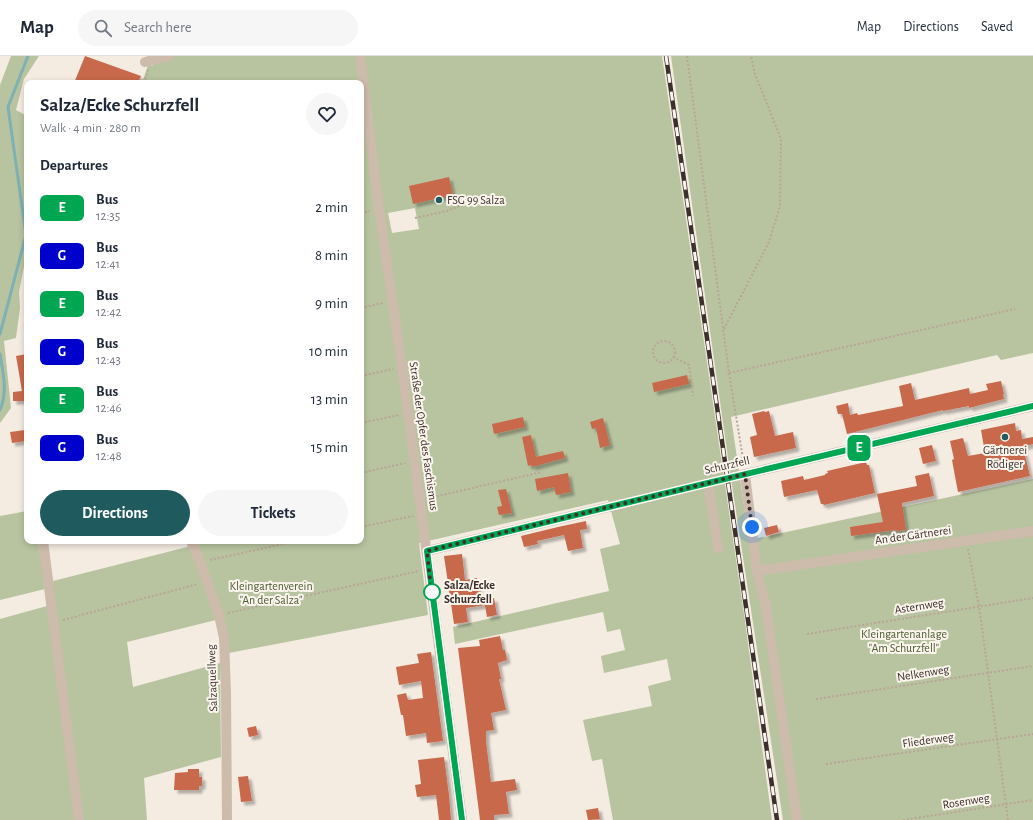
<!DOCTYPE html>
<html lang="en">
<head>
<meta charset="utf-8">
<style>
	body { margin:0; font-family:"Alegreya Sans",sans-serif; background:#f6f6f7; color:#1f2937; height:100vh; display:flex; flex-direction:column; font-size:15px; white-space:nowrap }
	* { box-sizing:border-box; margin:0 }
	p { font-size:13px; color:#747a83 }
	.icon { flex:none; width:22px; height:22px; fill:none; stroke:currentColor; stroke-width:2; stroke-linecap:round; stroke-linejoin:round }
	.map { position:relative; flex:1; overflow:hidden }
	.details { position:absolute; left:24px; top:24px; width:340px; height:464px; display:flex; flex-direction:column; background:#fff; border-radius:8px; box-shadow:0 2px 6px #0003 }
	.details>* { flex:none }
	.badge { padding:0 8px; border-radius:6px; font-size:14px; line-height:26px }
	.you { position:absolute; width:20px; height:20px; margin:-10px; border:3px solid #fff; border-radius:50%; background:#1a73e8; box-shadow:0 0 0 6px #1a73e833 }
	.map>.badge { position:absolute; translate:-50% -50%; box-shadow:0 0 0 2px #fff }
	h2 { padding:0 16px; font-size:15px; line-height:36px }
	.round { display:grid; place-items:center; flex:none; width:42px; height:42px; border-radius:21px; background:#f6f6f7 }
	.headline { display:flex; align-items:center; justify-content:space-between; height:68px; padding:0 16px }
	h1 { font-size:19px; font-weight:600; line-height:30px }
	.primary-button { display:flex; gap:8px; margin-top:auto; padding:8px 16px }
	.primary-button a { flex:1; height:46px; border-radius:24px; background:#1f5a5e; color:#fff; font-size:16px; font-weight:600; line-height:46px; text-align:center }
	.primary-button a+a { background:#f6f6f7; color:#1f2937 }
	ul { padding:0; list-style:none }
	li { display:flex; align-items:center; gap:12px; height:48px; padding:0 16px }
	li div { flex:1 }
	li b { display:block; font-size:15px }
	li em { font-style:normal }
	li .badge { min-width:44px; font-weight:700; text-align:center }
	header { display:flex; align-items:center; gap:24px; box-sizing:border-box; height:56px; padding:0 20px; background:#fff; border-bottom:1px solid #e0e1e3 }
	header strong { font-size:19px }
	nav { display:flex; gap:22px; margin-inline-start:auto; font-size:14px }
	.search { width:280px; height:36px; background:#f6f6f7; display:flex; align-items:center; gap:10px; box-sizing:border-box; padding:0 14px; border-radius:22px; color:#747a83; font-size:15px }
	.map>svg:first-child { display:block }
</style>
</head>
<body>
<header>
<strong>Map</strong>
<div class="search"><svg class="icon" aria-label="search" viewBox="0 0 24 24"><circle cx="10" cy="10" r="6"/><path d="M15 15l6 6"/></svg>Search here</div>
<nav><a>Map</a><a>Directions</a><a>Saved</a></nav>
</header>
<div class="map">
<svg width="1033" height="764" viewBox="0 0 1033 764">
	<defs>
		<filter id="shadow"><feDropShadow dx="3.5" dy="3.5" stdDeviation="1" flood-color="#0004"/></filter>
	</defs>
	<rect width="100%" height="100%" fill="#f4ebe1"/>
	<!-- green -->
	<g fill="#b8c4a0" fill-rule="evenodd">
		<polygon points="11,0 39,0 24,23 16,54 27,60 27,195 19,236 20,252 16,282 4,285 11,352 0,367 0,29"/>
		<path d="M147 0H662L744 558 772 764H613L602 703 592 705 583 664 652 650 648 630 671 624 667 603 604 617 601 600 625 594 620 573 607 576 603 556 455 588 453 571 609 535 600 493 620 488 608 444 419 487 428 559 229 597 224 562 127 586 133 631 220 607 221 701 144 722 147 764H0V563L47 550 45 533 0 544V460L27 455V485H38L45 532 53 525 199 488 198 485H361V27H142L148 9 153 10ZM415 152 419 173 392 177 388 157Z"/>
		<polygon points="671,0 1033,0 1033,297 1001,304 997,299 731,361 749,484 1033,423 1033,764 783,764 730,416"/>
	</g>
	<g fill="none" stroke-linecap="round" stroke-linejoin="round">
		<!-- stream -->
		<g stroke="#7fb0b2" stroke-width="3">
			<polyline points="0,278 26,179 8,51 28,0"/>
			<path d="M0 298C3 317 8 336 0 354"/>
		</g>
	</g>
	<!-- building -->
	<g fill="#c8694b" filter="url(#shadow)">
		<polygon points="85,0 141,20 138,27 74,27"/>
		<polygon points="449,121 453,139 413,148 409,130"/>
		<polygon points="27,298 27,345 13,345 13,336 22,335 16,300"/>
		<polygon points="687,319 689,328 654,336 652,327"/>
		<polygon points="1001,325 1004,338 1003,338 1004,343 969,352 969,350 943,355 943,354 847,378 842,358 838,358 836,350 848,347 850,359 857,357 858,359 903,350 899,330 911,327 915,344 969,332 970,338 988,334 986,328"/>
		<polygon points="764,355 765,356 769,355 775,380 793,376 796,392 754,401 750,381 757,379 752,358"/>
		<polygon points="523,361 525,371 494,378 492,368"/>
		<polygon points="603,362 610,389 600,392 596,372 592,373 590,366"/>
		<polygon points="1015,367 1016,375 1021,374 1022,383 1033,381 1033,388 1023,391 1030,420 958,436 952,404 954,403 950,385 963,382 968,400 985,397 981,374"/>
		<polygon points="25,374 26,385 12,387 10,376"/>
		<polygon points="531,379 536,401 563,395 565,402 532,411 532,409 528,410 522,381"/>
		<polygon points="932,389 936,405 923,408 919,392"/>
		<polygon points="866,406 867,409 869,409 875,437 824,449 823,448 821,448 817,434 784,441 781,425 803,420 804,424 825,419 825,418 828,417 827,415"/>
		<polygon points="568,417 571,436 556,439 554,431 537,435 535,423"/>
		<polygon points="929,417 934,440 902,447 906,474 897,475 896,474 851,480 850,471 883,466 877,438 917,430 915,420"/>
		<polygon points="506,433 512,457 499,459 497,451 502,450 498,434"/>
		<polygon points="586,465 587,473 580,474 583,492 568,495 564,479 537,485 538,488 524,491 521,480 558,471"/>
		<polygon points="777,469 779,476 766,480 764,472"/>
		<polygon points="462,498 465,524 477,522 479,539 483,538 485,549 466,552 468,566 454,568 444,500"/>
		<polygon points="494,542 497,559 487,561 484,544"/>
		<polygon points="500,580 503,594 505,594 507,604 498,607 501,623 499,623 506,654 491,657 494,674 486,675 486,685 491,726 515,723 517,734 506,736 509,758 494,759 494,764 480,764 458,592 480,590 479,584"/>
		<polygon points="431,596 443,685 427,687 426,677 406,680 403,659 401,659 397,639 406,637 408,644 423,642 421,625 399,629 396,611 419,607 417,598"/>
		<polygon points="256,670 258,679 249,681 247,672"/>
		<polygon points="444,701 449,739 451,764 439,764 436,739 417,741 415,729 421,728 418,704"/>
		<polygon points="188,713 199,713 199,721 202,721 202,730 199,730 199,734 174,734 175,717 188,716"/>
		<polygon points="248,720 252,745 241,746 238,721"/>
		<polygon points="598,752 600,763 588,764 586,754"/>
	</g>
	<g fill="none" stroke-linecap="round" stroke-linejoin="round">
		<!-- path -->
		<g stroke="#b9a596" stroke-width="2" stroke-dasharray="2 2" stroke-linecap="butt">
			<polyline points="687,0 729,317 744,409"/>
			<polyline points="144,27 148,14"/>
			<polyline points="361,157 370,155"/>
			<polyline points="415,162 447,155 486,139"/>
			<polyline points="361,252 383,247"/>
			<polyline points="724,273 769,186 780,150 781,83 755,18 751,0"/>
			<circle cx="664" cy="296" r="11"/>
			<polyline points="673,301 689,309 693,340"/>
			<polyline points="729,317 1015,253"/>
			<polyline points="361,320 393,313"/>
			<polyline points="361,367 399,359"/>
			<polyline points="361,417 405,407"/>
			<polyline points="429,442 542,416"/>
			<polyline points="361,471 413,460"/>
			<polyline points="968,493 979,550 1008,764"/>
			<polyline points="210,504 297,485"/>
			<polyline points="228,557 419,515"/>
			<polyline points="63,564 198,528"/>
			<polyline points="807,578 1033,542"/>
			<polyline points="816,643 1033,610"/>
			<polyline points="826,708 1033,678"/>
			<polyline points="903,764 1033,744"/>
		</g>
		<!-- minor -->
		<g stroke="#cdbbac" stroke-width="10">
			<polyline points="360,0 379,153 402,311 462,764"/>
			<polyline points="145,6 169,0"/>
			<polyline points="745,419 757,515 1033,475"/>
			<polyline points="708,427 718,492"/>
			<polyline points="43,485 79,764"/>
			<polyline points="191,485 200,506 219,559 224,582 226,638 227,764"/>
			<polyline points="427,495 708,427 1033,350"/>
			<polyline points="757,515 766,551 797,764"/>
		</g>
		<!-- rail casing -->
		<g stroke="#3b302b" stroke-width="4.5">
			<polyline id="rail" points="666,0 777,764"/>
		</g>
		<!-- rail -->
		<use href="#rail" stroke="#fbf5ee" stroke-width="3" stroke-dasharray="9" stroke-linecap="butt"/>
	</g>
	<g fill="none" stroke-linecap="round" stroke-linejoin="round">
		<!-- line casing -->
		<g stroke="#fff" stroke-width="9">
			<polyline id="line" points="462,764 427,495 708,427 1033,350"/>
		</g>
		<!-- line -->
		<use href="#line" stroke="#00a651" stroke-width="6"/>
		<!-- walk -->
		<polyline stroke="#3b302b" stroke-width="4" stroke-dasharray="0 7.2" points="432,536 432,543 427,495 745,418 752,471"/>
	</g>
	<!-- markers -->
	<g fill="#1f5a5e" stroke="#fbf5ee" stroke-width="1.5">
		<circle cx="439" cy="144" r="4"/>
		<circle cx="1005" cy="381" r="4"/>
	</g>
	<circle fill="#fff" stroke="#00a651" stroke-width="2" cx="432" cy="536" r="8"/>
	<g text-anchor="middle" stroke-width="4" stroke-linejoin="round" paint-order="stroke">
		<!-- poi labels -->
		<g font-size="12" fill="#3b302b" stroke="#fbf5ee" text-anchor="start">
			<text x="447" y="148">FSG 99 Salza</text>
			<text x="1005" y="398" text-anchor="middle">Gärtnerei<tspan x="1005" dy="14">Rödiger</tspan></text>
		</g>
		<!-- street labels -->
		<g font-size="12" fill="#3b302b" stroke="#fbf5ee">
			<text transform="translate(424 380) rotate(82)" y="4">Straße der Opfer des Faschismus</text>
			<text transform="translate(727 409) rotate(-13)" y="4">Schurzfell</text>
			<text transform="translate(913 479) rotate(-8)" y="4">An der Gärtnerei</text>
			<text transform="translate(919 550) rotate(-9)" y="4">Asternweg</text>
			<text transform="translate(923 617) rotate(-9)" y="4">Nelkenweg</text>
			<text transform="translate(212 622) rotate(-92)" y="4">Salzaquellweg</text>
			<text transform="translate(928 684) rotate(-8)" y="4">Fliederweg</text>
			<text transform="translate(966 745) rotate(-9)" y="4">Rosenweg</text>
		</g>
		<!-- stop labels -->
		<g font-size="12" font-weight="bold" fill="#3b302b" stroke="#fbf5ee" text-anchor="start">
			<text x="444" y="533">Salza/Ecke<tspan x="444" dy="14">Schurzfell</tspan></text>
		</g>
		<!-- park labels -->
		<g font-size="12" fill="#4a5a2e" stroke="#fbf5ee">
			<text x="271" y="534">Kleingartenverein<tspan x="271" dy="14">"An der Salza"</tspan></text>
			<text x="904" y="582">Kleingartenanlage<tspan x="904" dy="14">"Am Schurzfell"</tspan></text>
		</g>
	</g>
</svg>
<div class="you" style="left:752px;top:471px"></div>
<b class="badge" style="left:859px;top:392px;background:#00a651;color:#fff">E</b>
<section class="details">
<div class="headline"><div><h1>Salza/Ecke Schurzfell</h1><p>Walk · 4 min · 280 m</p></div><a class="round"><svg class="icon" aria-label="heart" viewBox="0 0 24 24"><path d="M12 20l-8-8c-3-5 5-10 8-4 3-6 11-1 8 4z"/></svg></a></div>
<h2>Departures</h2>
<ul>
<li><span class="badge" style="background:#00a651;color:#fff">E</span><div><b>Bus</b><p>12:35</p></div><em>2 min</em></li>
<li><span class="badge" style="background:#0000cd;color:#fff">G</span><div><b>Bus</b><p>12:41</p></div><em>8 min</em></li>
<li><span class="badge" style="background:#00a651;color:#fff">E</span><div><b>Bus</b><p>12:42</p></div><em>9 min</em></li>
<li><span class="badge" style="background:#0000cd;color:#fff">G</span><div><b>Bus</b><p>12:43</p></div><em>10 min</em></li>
<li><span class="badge" style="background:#00a651;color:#fff">E</span><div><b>Bus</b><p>12:46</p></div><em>13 min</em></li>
<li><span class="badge" style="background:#0000cd;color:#fff">G</span><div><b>Bus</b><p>12:48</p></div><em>15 min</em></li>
</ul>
<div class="primary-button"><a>Directions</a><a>Tickets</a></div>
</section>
</div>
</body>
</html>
